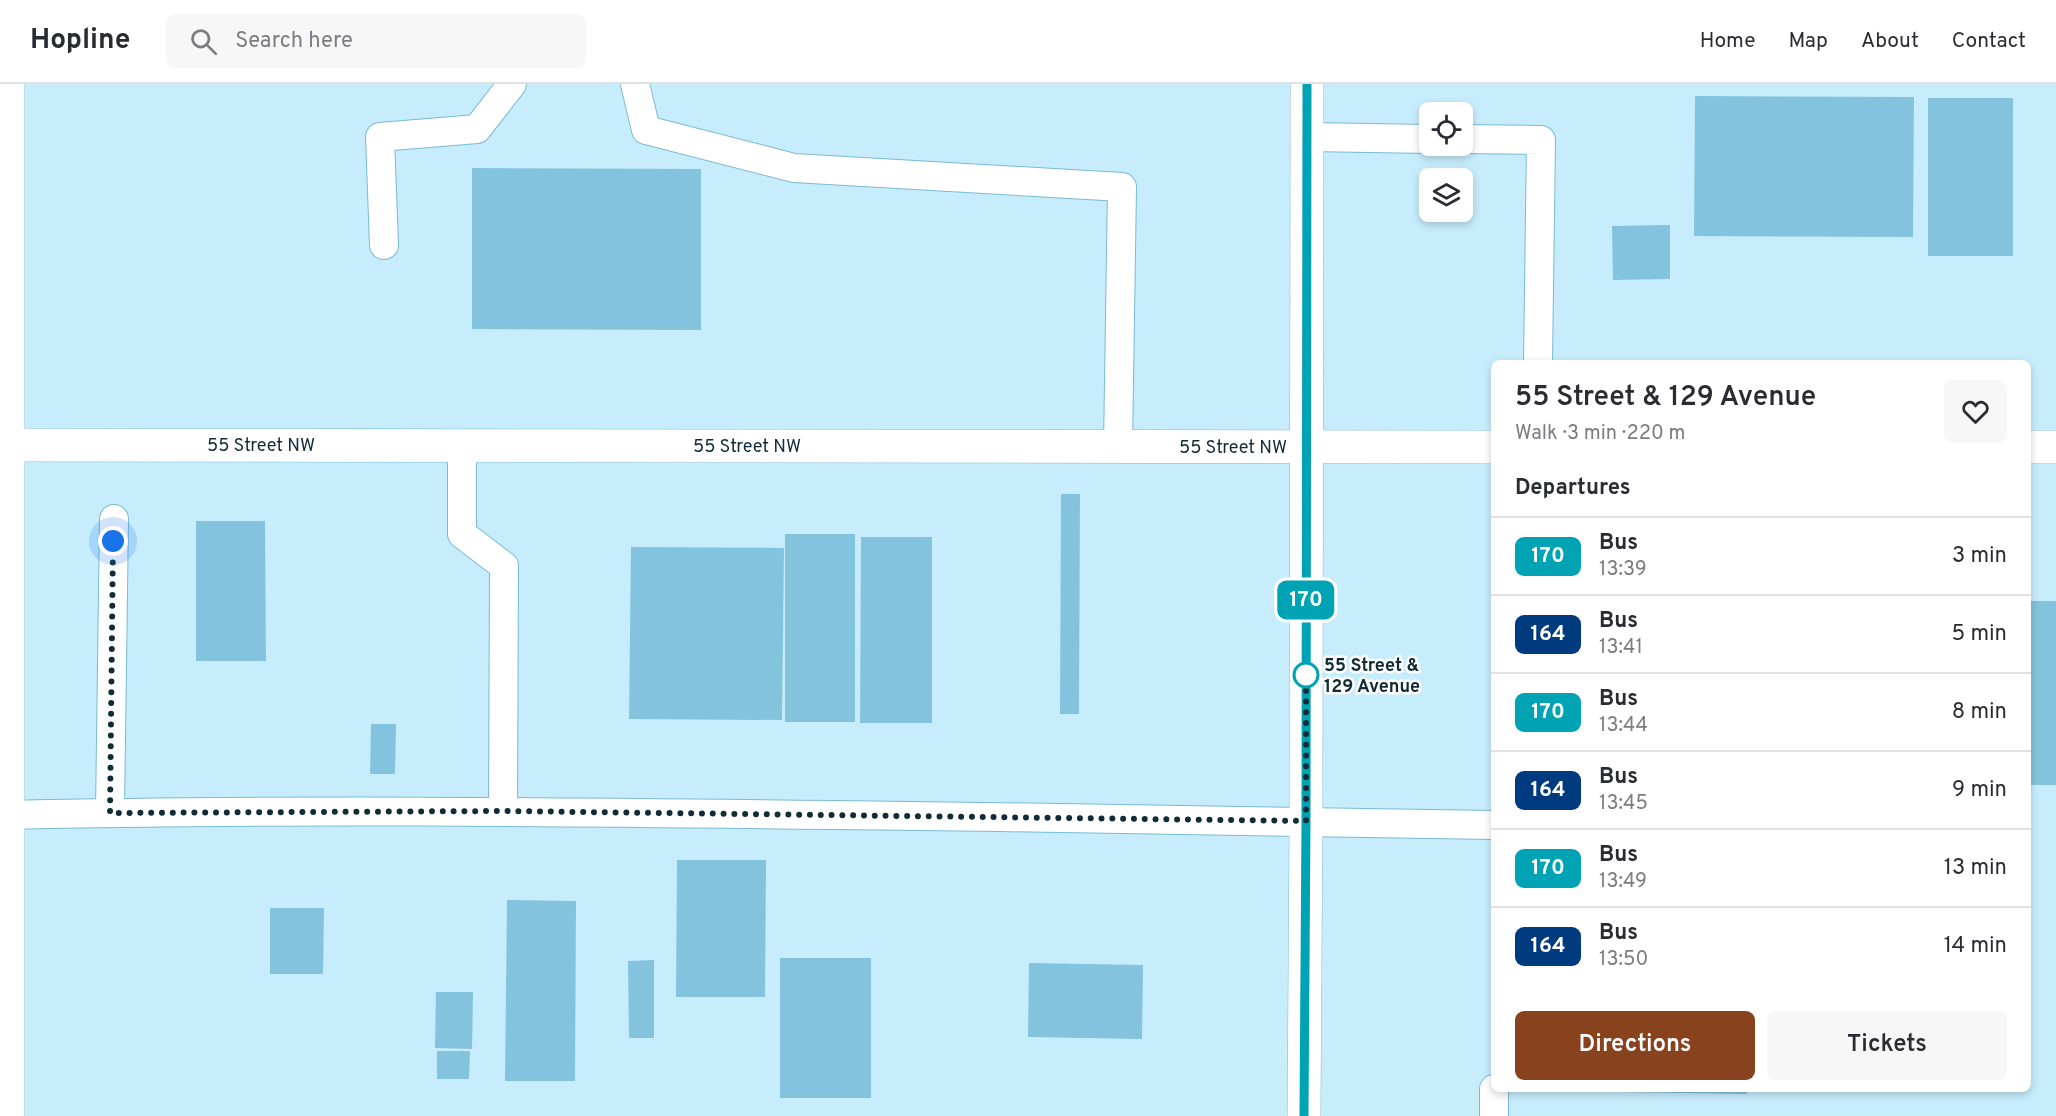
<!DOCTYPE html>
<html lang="en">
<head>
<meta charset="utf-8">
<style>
	body { margin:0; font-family:Overpass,sans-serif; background:#f7f7f7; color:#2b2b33; height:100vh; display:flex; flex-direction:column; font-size:22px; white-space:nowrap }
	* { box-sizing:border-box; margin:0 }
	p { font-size:20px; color:#7c7c81 }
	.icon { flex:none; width:33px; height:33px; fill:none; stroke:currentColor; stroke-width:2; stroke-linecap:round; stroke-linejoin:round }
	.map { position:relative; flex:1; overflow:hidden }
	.drawer { position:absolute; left:1491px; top:276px; width:540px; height:732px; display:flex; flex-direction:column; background:#fff; border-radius:9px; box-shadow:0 3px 9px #0003 }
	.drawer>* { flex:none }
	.badge { padding:0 12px; border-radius:9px; font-size:21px; line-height:39px }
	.tools { position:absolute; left:1419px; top:18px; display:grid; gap:12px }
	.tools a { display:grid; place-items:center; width:54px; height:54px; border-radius:9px; background:#fff; box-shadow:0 3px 9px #0003; font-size:30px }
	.you { position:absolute; width:30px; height:30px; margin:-15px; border:4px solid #fff; border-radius:50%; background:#1a73e8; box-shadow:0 0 0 9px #1a73e833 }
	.map>.badge { position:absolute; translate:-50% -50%; box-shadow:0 0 0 3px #fff }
	h2 { padding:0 24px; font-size:22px; line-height:54px }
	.round { display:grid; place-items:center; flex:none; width:63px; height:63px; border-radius:9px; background:#f7f7f7 }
	.headline { display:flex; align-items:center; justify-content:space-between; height:102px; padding:0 24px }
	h1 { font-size:28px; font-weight:600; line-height:45px }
	.button { display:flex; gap:12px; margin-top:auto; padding:12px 24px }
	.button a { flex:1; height:69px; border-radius:9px; background:#88421d; color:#fff; font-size:24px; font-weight:600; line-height:69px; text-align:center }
	.button a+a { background:#f7f7f7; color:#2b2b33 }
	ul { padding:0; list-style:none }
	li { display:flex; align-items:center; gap:18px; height:78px; padding:0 24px; border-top:2px solid #e1e1e2 }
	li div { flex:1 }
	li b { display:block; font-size:22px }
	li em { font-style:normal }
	li .badge { min-width:66px; font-weight:700; text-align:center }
	header { display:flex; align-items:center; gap:36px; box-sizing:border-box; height:84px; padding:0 30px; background:#fff; border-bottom:2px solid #e1e1e2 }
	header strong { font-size:28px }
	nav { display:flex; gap:33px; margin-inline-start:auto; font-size:21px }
	.search { width:420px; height:54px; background:#f7f7f7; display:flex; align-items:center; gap:15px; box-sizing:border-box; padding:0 21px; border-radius:9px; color:#7c7c81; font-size:22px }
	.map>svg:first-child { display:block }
</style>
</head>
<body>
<header>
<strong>Hopline</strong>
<div class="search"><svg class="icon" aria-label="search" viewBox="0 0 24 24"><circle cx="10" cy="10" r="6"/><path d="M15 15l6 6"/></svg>Search here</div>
<nav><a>Home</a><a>Map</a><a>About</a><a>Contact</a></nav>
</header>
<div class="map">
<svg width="2056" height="1032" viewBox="0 0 2056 1032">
	<rect width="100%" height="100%" fill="#c7edfd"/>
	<!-- building -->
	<g fill="#83c3dd">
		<polygon points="1695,12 1914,13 1913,153 1694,152"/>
		<rect x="1928" y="14" width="85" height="158"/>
		<polygon points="472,84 701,85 701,246 472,245"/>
		<polygon points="1670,141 1670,195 1613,196 1612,142"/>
		<polygon points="1061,410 1080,410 1079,630 1060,630"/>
		<polygon points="196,437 265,437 266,577 196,577"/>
		<rect x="785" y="450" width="70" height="188"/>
		<polygon points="861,453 932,453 932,639 860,639"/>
		<polygon points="631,463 784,464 782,636 629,635"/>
		<rect x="2028" y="517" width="28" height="184"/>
		<polygon points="371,640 396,640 395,690 370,690"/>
		<polygon points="677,776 766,776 765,913 676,913"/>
		<polygon points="507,816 576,817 575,997 505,997"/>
		<polygon points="270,824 324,824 323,890 270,890"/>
		<rect x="780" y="874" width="91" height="140"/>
		<polygon points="654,876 654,954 629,954 628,877"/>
		<polygon points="1029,879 1143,881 1142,955 1028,953"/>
		<polygon points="436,908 473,908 472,965 435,964"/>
		<polygon points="437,967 470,967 469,995 437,995"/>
		<polygon points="1556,1005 1747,1005 1747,1010 1556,1007"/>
	</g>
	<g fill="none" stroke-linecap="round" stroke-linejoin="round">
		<!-- service casing -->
		<g stroke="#7abad4" stroke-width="30">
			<g id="service">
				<polyline points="635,0 646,46 794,84 1122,103 1118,363"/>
				<polyline points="1307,53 1430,55"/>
				<polyline points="1462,55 1541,56 1538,279"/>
				<polyline points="384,161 380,53 477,45 512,0"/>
				<polyline points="462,361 462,450 504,482 503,727"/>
				<polyline points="110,729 114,435"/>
				<path d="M8 731C285 725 561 728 837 731 1056 734 1275 736 1494 741"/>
				<polyline points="1494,1032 1494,1005"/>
			</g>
		</g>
		<!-- minor casing -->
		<g stroke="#7abad4" stroke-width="34">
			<g id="minor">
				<polyline points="8,0 8,1032"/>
				<polyline points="0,361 1494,363"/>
				<polyline points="2028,363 2056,363"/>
			</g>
		</g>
		<!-- tertiary casing -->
		<g stroke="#7abad4" stroke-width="34">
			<polyline id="tertiary" points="1304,1032 1306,737 1307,0"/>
		</g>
		<!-- service -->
		<use href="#service" stroke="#fff" stroke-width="28"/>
		<!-- minor -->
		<use href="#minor" stroke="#fff" stroke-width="33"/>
		<!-- tertiary -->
		<use href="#tertiary" stroke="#fff" stroke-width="33"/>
	</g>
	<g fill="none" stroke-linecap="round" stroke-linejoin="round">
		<!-- line casing -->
		<g stroke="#fff" stroke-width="14">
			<polyline id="line" points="1304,1032 1306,737 1307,0"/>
		</g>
		<!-- line -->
		<use href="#line" stroke="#00a3b4" stroke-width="9"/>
		<!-- walk -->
		<polyline stroke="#112c36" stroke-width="6" stroke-dasharray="0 10.8" points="113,457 110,729 502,727 1306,737 1306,591"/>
	</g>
	<!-- markers -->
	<circle fill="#fff" stroke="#00a3b4" stroke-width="3" cx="1306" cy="591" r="12"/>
	<g text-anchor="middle" stroke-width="5" stroke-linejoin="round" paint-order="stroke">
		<!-- street labels -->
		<g font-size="18" fill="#112c36" stroke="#fff">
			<text x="261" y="367">55 Street NW</text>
			<text x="747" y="368">55 Street NW</text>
			<text x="1233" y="369">55 Street NW</text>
		</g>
		<!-- stop labels -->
		<g font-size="18" font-weight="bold" fill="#112c36" stroke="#fff" text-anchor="start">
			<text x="1324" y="587">55 Street &amp;<tspan x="1324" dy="21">129 Avenue</tspan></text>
		</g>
	</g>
</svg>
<div class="tools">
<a><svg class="icon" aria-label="locate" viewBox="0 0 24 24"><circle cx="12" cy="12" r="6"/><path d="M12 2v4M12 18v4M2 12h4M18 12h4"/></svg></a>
<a><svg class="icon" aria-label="layers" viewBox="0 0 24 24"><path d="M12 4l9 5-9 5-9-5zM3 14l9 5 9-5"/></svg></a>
</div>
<div class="you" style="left:113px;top:457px"></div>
<b class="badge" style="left:1306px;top:516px;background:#00a3b4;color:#fff">170</b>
<section class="drawer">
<div class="headline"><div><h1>55 Street &amp; 129 Avenue</h1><p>Walk · 3 min · 220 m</p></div><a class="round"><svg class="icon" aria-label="heart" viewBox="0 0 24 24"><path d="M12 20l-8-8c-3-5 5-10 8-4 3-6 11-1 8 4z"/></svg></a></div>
<h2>Departures</h2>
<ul>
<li><span class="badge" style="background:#00a3b4;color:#fff">170</span><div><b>Bus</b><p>13:39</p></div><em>3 min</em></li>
<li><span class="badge" style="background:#003b80;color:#fff">164</span><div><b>Bus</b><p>13:41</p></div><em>5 min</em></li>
<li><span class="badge" style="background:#00a3b4;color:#fff">170</span><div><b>Bus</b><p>13:44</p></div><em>8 min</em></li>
<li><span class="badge" style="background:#003b80;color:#fff">164</span><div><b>Bus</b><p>13:45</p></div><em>9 min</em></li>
<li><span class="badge" style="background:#00a3b4;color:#fff">170</span><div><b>Bus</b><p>13:49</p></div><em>13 min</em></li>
<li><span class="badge" style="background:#003b80;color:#fff">164</span><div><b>Bus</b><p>13:50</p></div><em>14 min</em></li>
</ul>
<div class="button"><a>Directions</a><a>Tickets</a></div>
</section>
</div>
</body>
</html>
